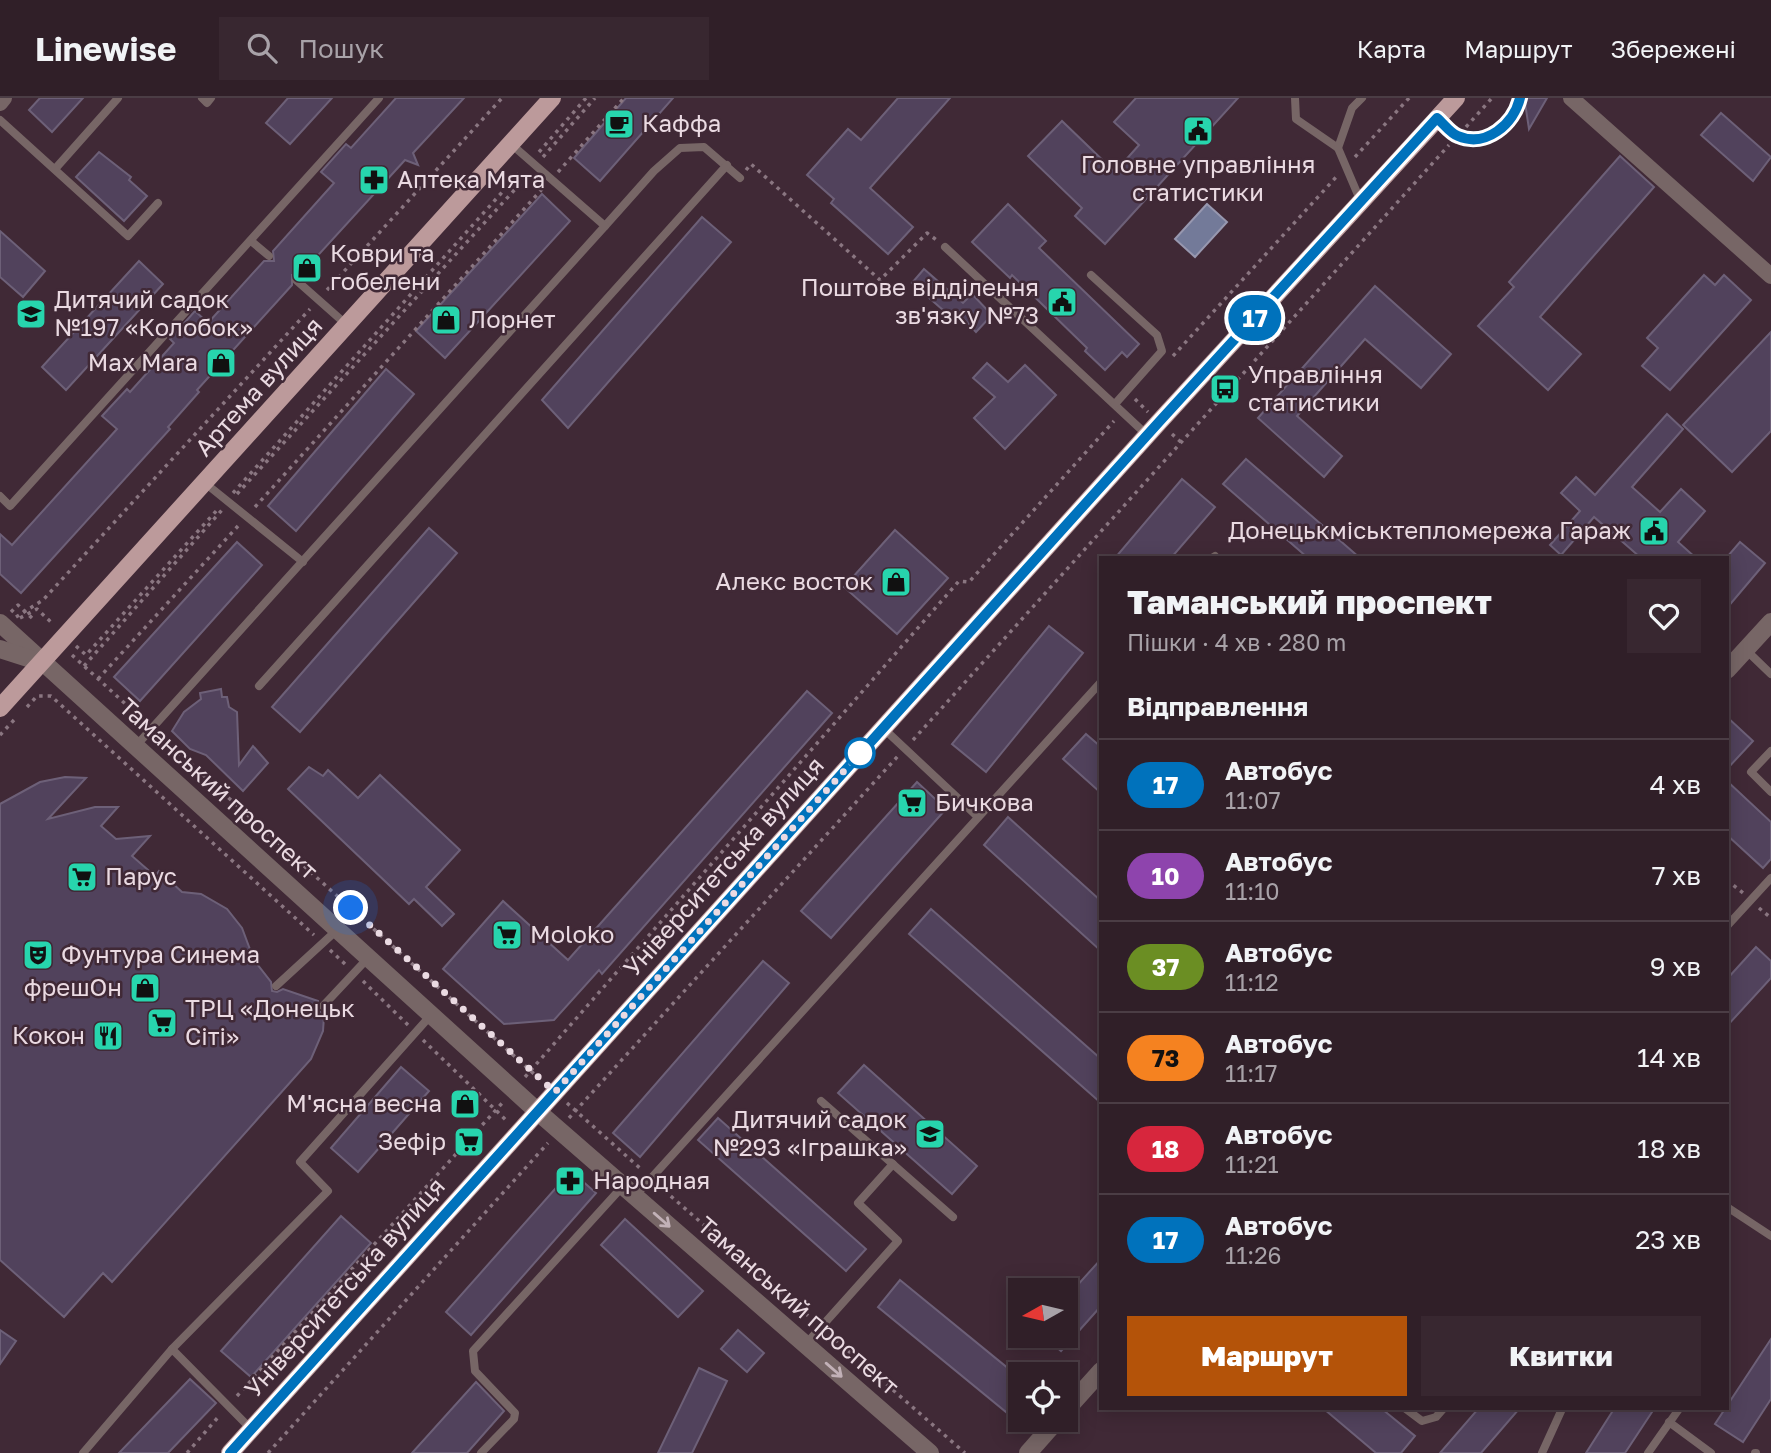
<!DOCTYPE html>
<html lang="uk">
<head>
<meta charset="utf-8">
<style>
	body { margin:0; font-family:"Golos Text",sans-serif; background:#382730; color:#f1f3f6; height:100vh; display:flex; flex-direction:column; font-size:26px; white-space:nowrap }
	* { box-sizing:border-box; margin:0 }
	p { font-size:23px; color:#a8a2a8 }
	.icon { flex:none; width:38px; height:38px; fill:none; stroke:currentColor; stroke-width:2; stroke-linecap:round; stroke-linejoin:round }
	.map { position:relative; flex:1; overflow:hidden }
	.sheet { position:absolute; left:1099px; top:458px; width:630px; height:854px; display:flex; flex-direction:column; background:#301f28; border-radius:0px; box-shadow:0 4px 18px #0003,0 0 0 2px #4b3d45 }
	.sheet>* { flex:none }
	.badge { padding:0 14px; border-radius:23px; font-size:24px; line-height:46px }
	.needle { width:46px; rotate:262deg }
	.controls { position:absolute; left:1008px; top:1180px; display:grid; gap:14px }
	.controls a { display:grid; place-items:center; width:70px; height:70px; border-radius:0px; background:#301f28; box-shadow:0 4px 18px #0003,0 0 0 2px #4b3d45; font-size:35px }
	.you { position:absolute; width:35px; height:35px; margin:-18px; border:5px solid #fff; border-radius:50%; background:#1a73e8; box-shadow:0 0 0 10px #1a73e833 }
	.map>.badge { position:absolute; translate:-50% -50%; box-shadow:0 0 0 4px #fff }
	h2 { padding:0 28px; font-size:26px; line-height:63px }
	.round { display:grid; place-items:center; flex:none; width:74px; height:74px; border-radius:0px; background:#382730 }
	.overview { display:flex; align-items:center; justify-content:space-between; height:119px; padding:0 28px }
	h1 { font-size:33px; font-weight:800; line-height:52px }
	.action { display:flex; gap:14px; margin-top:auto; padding:14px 28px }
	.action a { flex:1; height:80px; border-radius:0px; background:#b45309; color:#fff; font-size:28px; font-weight:800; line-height:80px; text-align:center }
	.action a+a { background:#382730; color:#f1f3f6 }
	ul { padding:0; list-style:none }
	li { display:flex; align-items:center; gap:21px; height:91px; padding:0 28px; border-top:2px solid #4b3d45 }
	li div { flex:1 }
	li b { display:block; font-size:26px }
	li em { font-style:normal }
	li .badge { min-width:77px; font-weight:700; text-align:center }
	header { display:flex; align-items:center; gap:42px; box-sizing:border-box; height:98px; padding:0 35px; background:#301f28; border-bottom:2px solid #4b3d45 }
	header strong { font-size:33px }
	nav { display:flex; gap:38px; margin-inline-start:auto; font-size:24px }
	.search { width:490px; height:63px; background:#382730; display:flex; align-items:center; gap:18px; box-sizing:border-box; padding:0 24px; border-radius:0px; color:#a8a2a8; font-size:26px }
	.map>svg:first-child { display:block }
</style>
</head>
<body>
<header>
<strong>Linewise</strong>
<div class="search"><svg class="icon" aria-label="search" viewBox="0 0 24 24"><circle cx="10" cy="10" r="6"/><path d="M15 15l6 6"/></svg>Пошук</div>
<nav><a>Карта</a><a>Маршрут</a><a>Збережені</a></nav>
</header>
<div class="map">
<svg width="1771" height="1355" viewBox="0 0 1771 1355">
	<rect width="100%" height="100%" fill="#402936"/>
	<!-- water -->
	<polygon fill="#737a99" stroke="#9797af" stroke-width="2" points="1207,106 1227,124 1195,159 1175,141"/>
	<!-- building -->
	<g fill="#51425c" stroke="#6d6078" stroke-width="2">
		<polygon points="40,0 83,0 52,34 29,12"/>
		<polygon points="288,0 332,0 290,46 266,25"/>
		<polygon points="396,0 464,0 413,55 418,67 405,62 300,177 292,177 292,187 197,292 199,294 168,329 170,331 21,495 0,476 0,436 12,447 117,331 102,318 127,291 130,294 174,245 170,241 195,213 208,225 264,163 274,163 273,153 334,85 321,74 346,46 351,50"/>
		<polygon points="626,0 673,0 600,83 574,60"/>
		<polygon points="898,0 950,0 870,90 913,129 888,156 831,105 834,101 807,77 848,31 861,42"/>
		<polygon points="1136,0 1238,0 1105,146 1075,118 1082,110 1028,58 1062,23 1115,74 1139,47 1114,24"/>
		<polygon points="1526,0 1547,0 1529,31 1525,5"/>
		<polygon points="1721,15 1771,59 1753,83 1701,37"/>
		<polygon points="99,54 131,79 129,82 147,98 124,123 76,79"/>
		<polygon points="1620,58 1654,89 1540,219 1581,256 1548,292 1478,228 1514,189 1509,184"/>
		<polygon points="542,96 570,123 445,260 416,233"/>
		<polygon points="1008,106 1046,143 1039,150 1139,246 1127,259 1122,254 1105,272 1085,253 1087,250 1012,177 1010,180 972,144"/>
		<polygon points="702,119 731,144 568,330 542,302"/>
		<polygon points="0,133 45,173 23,199 0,179"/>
		<polygon points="139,163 163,186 66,292 42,269"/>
		<polygon points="924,171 963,205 972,196 992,217 976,234 956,213 951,219 912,185"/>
		<polygon points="1704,177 1715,187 1724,177 1751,202 1670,292 1642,268 1658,250 1647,240"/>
		<polygon points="1375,188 1451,256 1421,290 1365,241 1297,318 1342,358 1324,379 1258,320"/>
		<polygon points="1771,234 1771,333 1732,374 1683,327"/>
		<polygon points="987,265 1008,284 1025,267 1056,297 1005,351 974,320 995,299 973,280"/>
		<polygon points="386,271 414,296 296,433 268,408"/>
		<polygon points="1667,316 1683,331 1632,389 1660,414 1681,391 1705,413 1678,444 1696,460 1641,460 1594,419 1561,457 1550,447 1580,413 1561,395 1576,379 1595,397"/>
		<polygon points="1246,361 1360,460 1308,460 1223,386"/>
		<polygon points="1182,381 1215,409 1171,460 1115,460"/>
		<polygon points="429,430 457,455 300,634 272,609"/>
		<polygon points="895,432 948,480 897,536 844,489"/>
		<polygon points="237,444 262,467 140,603 114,579"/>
		<polygon points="1740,444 1765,465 1727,510 1727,459"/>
		<polygon points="1049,528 1083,555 986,674 952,646"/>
		<polygon points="221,591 222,599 227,599 229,609 237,614 239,667 253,648 268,665 243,693 206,657 190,651 172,633 184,614 201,601 200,595"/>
		<polygon points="807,593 832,615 602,876 599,872 554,922 504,926 443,871 503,803 568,862"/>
		<polygon points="1727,619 1753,643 1727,671"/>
		<polygon points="1086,636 1101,649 1101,695 1063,661"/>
		<polygon points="309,669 323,678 328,672 358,700 380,677 460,752 426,789 454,816 442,828 414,801 409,806 288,691"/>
		<polygon points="65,679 86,680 48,721 95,709 118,709 101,728 116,741 150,738 132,758 155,778 159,773 182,794 201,796 227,811 242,830 254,862 271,884 272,893 277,894 283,891 318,903 317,911 324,918 323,933 311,961 112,1184 103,1175 64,1219 0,1162 0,706 40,684"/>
		<polygon points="1727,683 1771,724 1771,761 1763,770 1727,737"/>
		<polygon points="917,684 946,711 831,840 801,813"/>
		<polygon points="1008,719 1101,803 1101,853 984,747"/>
		<polygon points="931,811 1101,961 1101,1005 909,836"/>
		<polygon points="1756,849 1771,863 1771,880 1727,928 1727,881"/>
		<polygon points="763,863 789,885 640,1059 613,1035"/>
		<polygon points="864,967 977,1068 952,1096 838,995"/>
		<polygon points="401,969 429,993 358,1074 331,1050"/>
		<polygon points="718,1020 866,1151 846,1173 698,1042"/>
		<polygon points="571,1073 596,1095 471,1237 446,1214"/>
		<polygon points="341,1118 371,1145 251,1279 221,1253"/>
		<polygon points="625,1121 703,1193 678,1219 601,1147"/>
		<polygon points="1101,1161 1101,1208 1061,1253 1043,1237 1066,1237 1066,1200"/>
		<polygon points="900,1182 1020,1280 1020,1297 1006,1314 878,1209"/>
		<polygon points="0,1232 16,1243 0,1266"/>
		<polygon points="738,1232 764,1255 747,1274 721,1251"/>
		<polygon points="1771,1241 1771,1301 1743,1344 1715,1326"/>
		<polygon points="699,1270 727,1283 692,1355 658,1355"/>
		<polygon points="190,1281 216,1305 168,1355 119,1355"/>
		<polygon points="476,1284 504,1313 467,1355 412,1355"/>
		<polygon points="1324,1311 1382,1311 1415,1338 1401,1355 1376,1355"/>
		<polygon points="1478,1311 1519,1311 1481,1355 1440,1355"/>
		<polygon points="1614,1311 1654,1311 1625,1355 1586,1355"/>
	</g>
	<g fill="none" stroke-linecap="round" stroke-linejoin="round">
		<!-- path -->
		<g stroke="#8a7681" stroke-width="3.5" stroke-dasharray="3.5 5" stroke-linecap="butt">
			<polyline points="1466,29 1492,0"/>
			<polyline points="539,54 586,0"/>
			<polyline points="543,59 595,0"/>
			<polyline points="1355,59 1409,0"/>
			<polyline points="746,72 751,66 880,182 927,135 938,143"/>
			<polyline points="558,74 624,0"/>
			<polyline points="327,192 502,0"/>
			<polyline points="1173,258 1338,77"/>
			<polyline points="1135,301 1148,314"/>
			<polyline points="1172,336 1183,346"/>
			<polyline points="233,395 522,72"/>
			<polyline points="237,396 529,76"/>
			<polyline points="255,409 543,90"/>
			<polyline points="11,514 18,507 32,520"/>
			<polyline points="16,519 43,502 310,211"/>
			<polyline points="20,520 37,511 53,526"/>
			<polyline points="76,548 86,557 218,411"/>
			<polyline points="72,557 143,622"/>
			<polyline points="84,568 222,412"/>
			<polyline points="98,581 238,428"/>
			<polyline points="27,609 37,598 51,598 314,837"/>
			<polyline points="0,637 14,622"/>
			<polyline points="159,637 543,984"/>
			<polyline points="913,642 1449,47"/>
			<polyline points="1727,782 1743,795"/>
			<polyline points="1759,810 1771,820"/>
			<polyline points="330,852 345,866"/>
			<polyline points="363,883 408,927"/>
			<polyline points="423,942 508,1024"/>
			<polyline points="525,979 959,483 969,484 1114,323"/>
			<polyline points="567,1005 642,1072"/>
			<polyline points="569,1020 898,658"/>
			<polyline points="658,1087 813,1222"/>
			<polyline points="829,1236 965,1355"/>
			<polyline points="237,1298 504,1003"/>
			<polyline points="187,1355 220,1317"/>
			<polyline points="268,1355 548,1045"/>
		</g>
		<!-- service -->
		<g stroke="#766" stroke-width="8">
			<polyline points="202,0 207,5 211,0"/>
			<polyline points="1295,0 1296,21 1338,50"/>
			<path d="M1437 20C1443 25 1451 36 1458 38 1486 50 1514 26 1520 0"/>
			<polyline points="0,22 128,138 158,105"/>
			<polyline points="55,71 118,0"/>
			<polyline points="1361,104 1338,50 1352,10 1362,0"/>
			<polyline points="605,128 654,73 680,50 704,49 740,80"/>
			<polyline points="251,143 269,158"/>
			<polyline points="945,149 1147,337"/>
			<polyline points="1091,177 1157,237 1162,253 1115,306"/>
			<polyline points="296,182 348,228"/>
			<polyline points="205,385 303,464"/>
			<polyline points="0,398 10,408 379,0"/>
			<polyline points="1212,460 1215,458"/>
			<polyline points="1746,552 1771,576"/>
			<polyline points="259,588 727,67"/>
			<polyline points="883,630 978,719"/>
			<polyline points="135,649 605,128 511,46"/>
			<polyline points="1771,653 1751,674 1771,694"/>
			<polyline points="1727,828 1771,780"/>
			<polyline points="276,888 337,832"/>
			<polyline points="323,908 368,860"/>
			<polyline points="821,1003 953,1119"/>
			<polyline points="635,1098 1101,584"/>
			<polyline points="1727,1109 1771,1138"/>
			<polyline points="805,1247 898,1143 858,1105 893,1066"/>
			<polyline points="172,1251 328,1093 300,1064 431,917"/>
			<polyline points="1406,1311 1422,1323 1436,1319 1443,1311"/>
			<polyline points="1669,1324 1711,1355"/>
			<polyline points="83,1355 172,1251 251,1331"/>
			<polyline points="481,1355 514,1321 515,1315 475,1273 473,1253 623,1088"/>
			<polyline points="1542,1355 1562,1311"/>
			<polyline points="1648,1355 1679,1311"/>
			<polyline points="1755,1355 1756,1355"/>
		</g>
		<!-- minor -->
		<g stroke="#766" stroke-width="16">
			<polyline points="1571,0 1771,178"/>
			<polyline points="0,5 4,0"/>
		</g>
		<!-- tertiary -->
		<g stroke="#766" stroke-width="18">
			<polyline points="0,525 537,1013 930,1355"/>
			<polyline points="0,551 37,563"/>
			<polyline points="1727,572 1771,524"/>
			<polyline points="1066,1312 1101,1273"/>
			<polyline points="1028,1355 1058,1321"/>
		</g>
		<!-- primary -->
		<g stroke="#bc9a9b" stroke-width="18">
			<polyline points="0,610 552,0"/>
			<polyline points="230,1355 1159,324 1456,0"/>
		</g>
	</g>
	<!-- one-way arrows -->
	<defs><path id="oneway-shaft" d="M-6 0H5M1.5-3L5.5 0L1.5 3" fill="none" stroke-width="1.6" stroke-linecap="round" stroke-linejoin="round" transform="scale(1.75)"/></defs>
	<g stroke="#c2b1b7">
		<use href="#oneway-shaft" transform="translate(662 1122) rotate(41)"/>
		<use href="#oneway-shaft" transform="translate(834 1272) rotate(41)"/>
	</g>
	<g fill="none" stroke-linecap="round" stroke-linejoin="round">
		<!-- line casing -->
		<g stroke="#fff" stroke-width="16">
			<path id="line" d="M230 1355 1159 324 1437 20C1443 25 1451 36 1458 38 1486 50 1514 26 1520 0"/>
		</g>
		<!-- line -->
		<use href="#line" stroke="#0072bc" stroke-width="10"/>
		<!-- walk -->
		<polyline stroke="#eadae2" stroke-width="7" stroke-dasharray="0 12.6" points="351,810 555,994 862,653 860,655"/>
	</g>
	<!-- icons -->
	<defs>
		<g id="cafe-square" transform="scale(1.575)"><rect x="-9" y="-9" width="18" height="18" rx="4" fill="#27d5ad" stroke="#402936"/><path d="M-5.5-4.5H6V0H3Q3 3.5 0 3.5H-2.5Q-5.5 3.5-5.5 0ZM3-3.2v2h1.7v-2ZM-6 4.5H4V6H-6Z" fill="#111"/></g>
		<g id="civic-square" transform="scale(1.575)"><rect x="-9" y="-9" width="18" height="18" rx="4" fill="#27d5ad" stroke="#402936"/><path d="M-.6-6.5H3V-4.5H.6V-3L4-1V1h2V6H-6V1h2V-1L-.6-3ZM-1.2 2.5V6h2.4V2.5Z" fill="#111"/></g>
		<g id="pharmacy-square" transform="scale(1.575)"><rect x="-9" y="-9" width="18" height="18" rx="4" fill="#27d5ad" stroke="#402936"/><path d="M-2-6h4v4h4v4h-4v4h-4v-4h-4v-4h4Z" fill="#111"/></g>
		<g id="shop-square" transform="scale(1.575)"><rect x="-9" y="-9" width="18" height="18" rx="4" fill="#27d5ad" stroke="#402936"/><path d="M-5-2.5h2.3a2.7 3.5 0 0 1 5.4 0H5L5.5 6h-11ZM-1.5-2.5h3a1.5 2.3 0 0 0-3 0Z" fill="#111"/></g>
		<g id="school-square" transform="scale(1.575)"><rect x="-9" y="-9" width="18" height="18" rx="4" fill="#27d5ad" stroke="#402936"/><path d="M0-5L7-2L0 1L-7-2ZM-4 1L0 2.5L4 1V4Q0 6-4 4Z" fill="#111"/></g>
		<g id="bus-square" transform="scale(1.575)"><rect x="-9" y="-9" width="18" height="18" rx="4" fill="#27d5ad" stroke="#402936"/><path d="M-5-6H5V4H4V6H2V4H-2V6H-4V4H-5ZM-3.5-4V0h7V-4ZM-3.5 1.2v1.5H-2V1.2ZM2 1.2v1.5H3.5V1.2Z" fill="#111"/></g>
		<g id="supermarket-square" transform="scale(1.575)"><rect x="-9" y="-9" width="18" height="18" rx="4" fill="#27d5ad" stroke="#402936"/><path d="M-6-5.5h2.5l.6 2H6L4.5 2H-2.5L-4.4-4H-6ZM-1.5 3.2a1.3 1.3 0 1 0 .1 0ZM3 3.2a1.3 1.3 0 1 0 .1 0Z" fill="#111"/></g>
		<g id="theatre-square" transform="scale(1.575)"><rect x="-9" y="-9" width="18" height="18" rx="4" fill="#27d5ad" stroke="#402936"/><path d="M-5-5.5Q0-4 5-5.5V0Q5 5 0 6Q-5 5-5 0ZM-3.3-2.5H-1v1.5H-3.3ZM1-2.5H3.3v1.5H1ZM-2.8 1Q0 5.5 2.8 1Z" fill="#111"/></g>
		<g id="restaurant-square" transform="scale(1.575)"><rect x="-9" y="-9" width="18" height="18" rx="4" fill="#27d5ad" stroke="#402936"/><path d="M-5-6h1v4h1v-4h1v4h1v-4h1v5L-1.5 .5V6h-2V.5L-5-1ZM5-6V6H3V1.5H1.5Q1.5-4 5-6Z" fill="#111"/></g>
	</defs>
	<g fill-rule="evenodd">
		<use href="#cafe-square" x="619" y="26"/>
		<use href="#civic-square" x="1198" y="33"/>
		<use href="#pharmacy-square" x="374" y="82"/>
		<use href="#shop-square" x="307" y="170"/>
		<use href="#civic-square" x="1062" y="204"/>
		<use href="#school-square" x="31" y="216"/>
		<use href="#shop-square" x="446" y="222"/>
		<use href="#shop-square" x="221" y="265"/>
		<use href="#bus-square" x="1225" y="291"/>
		<use href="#civic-square" x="1654" y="433"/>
		<use href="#shop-square" x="896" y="484"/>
		<use href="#supermarket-square" x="912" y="705"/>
		<use href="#supermarket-square" x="82" y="779"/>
		<use href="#supermarket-square" x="507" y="837"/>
		<use href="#theatre-square" x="38" y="857"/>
		<use href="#shop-square" x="145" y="890"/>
		<use href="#supermarket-square" x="162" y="925"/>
		<use href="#restaurant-square" x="108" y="938"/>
		<use href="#shop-square" x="465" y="1006"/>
		<use href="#school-square" x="930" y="1036"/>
		<use href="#supermarket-square" x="469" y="1044"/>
		<use href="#pharmacy-square" x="570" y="1083"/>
	</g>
	<!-- markers -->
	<circle fill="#fff" stroke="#0072bc" stroke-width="3.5" cx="860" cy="655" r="14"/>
	<g text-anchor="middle" stroke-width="5" stroke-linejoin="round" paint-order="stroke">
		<!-- poi labels -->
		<g font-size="24" fill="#eadae2" stroke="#402936" text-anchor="start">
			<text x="642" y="34">Каффа</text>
			<text x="1198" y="75" text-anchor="middle">Головне управління<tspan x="1198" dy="28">статистики</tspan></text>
			<text x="397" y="90">Аптека Мята</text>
			<text x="330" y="164">Коври та<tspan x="330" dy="28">гобелени</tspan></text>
			<text x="1039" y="198" text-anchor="end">Поштове відділення<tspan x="1039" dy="28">зв'язку №73</tspan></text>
			<text x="54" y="210">Дитячий садок<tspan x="54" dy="28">№197 «Колобок»</tspan></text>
			<text x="469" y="230">Лорнет</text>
			<text x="198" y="273" text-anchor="end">Max Mara</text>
			<text x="1248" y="285">Управління<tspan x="1248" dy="28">статистики</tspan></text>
			<text x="1631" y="441" text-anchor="end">Донецькміськтепломережа Гараж</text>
			<text x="873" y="492" text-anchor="end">Алекс восток</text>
			<text x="935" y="713">Бичкова</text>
			<text x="105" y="787">Парус</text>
			<text x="530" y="845">Moloko</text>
			<text x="61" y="865">Фунтура Синема</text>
			<text x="122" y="898" text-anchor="end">фрешОн</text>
			<text x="185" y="919">ТРЦ «Донецьк<tspan x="185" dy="28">Сіті»</tspan></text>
			<text x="85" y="946" text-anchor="end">Кокон</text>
			<text x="442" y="1014" text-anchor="end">М'ясна весна</text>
			<text x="907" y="1030" text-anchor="end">Дитячий садок<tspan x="907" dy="28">№293 «Іграшка»</tspan></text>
			<text x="446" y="1052" text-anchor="end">Зефір</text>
			<text x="593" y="1091">Народная</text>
		</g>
		<!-- street labels -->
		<g font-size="24" fill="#eadae2" stroke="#402936">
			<text transform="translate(259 289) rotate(-48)" y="8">Артема вулиця</text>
			<text transform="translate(218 691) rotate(42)" y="8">Таманський проспект</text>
			<text transform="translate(724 769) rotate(-48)" y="8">Університетська вулиця</text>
			<text transform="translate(345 1190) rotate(-48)" y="8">Університетська вулиця</text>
			<text transform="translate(798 1208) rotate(41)" y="8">Таманський проспект</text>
		</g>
	</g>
</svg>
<div class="controls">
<a><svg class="needle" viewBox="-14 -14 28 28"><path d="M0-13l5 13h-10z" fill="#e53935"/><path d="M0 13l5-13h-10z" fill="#a8a2a8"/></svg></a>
<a><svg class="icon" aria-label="locate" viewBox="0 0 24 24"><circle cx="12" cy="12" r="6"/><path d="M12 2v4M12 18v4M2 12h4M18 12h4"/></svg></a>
</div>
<div class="you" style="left:351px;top:810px"></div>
<b class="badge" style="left:1255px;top:220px;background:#0072bc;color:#fff">17</b>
<section class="sheet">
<div class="overview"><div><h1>Таманський проспект</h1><p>Пішки · 4 хв · 280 m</p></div><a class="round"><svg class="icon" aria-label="heart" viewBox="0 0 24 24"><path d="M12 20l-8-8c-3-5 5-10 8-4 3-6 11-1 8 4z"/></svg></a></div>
<h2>Відправлення</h2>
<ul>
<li><span class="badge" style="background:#0072bc;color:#fff">17</span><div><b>Автобус</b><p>11:07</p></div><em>4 хв</em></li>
<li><span class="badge" style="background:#8e44ad;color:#fff">10</span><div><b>Автобус</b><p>11:10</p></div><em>7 хв</em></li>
<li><span class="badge" style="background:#6b8e23;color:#fff">37</span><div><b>Автобус</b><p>11:12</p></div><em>9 хв</em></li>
<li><span class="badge" style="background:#f58220;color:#111">73</span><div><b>Автобус</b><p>11:17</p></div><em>14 хв</em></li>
<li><span class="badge" style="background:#d7263d;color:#fff">18</span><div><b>Автобус</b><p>11:21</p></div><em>18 хв</em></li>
<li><span class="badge" style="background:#0072bc;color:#fff">17</span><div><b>Автобус</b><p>11:26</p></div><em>23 хв</em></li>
</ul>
<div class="action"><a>Маршрут</a><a>Квитки</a></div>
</section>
</div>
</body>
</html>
